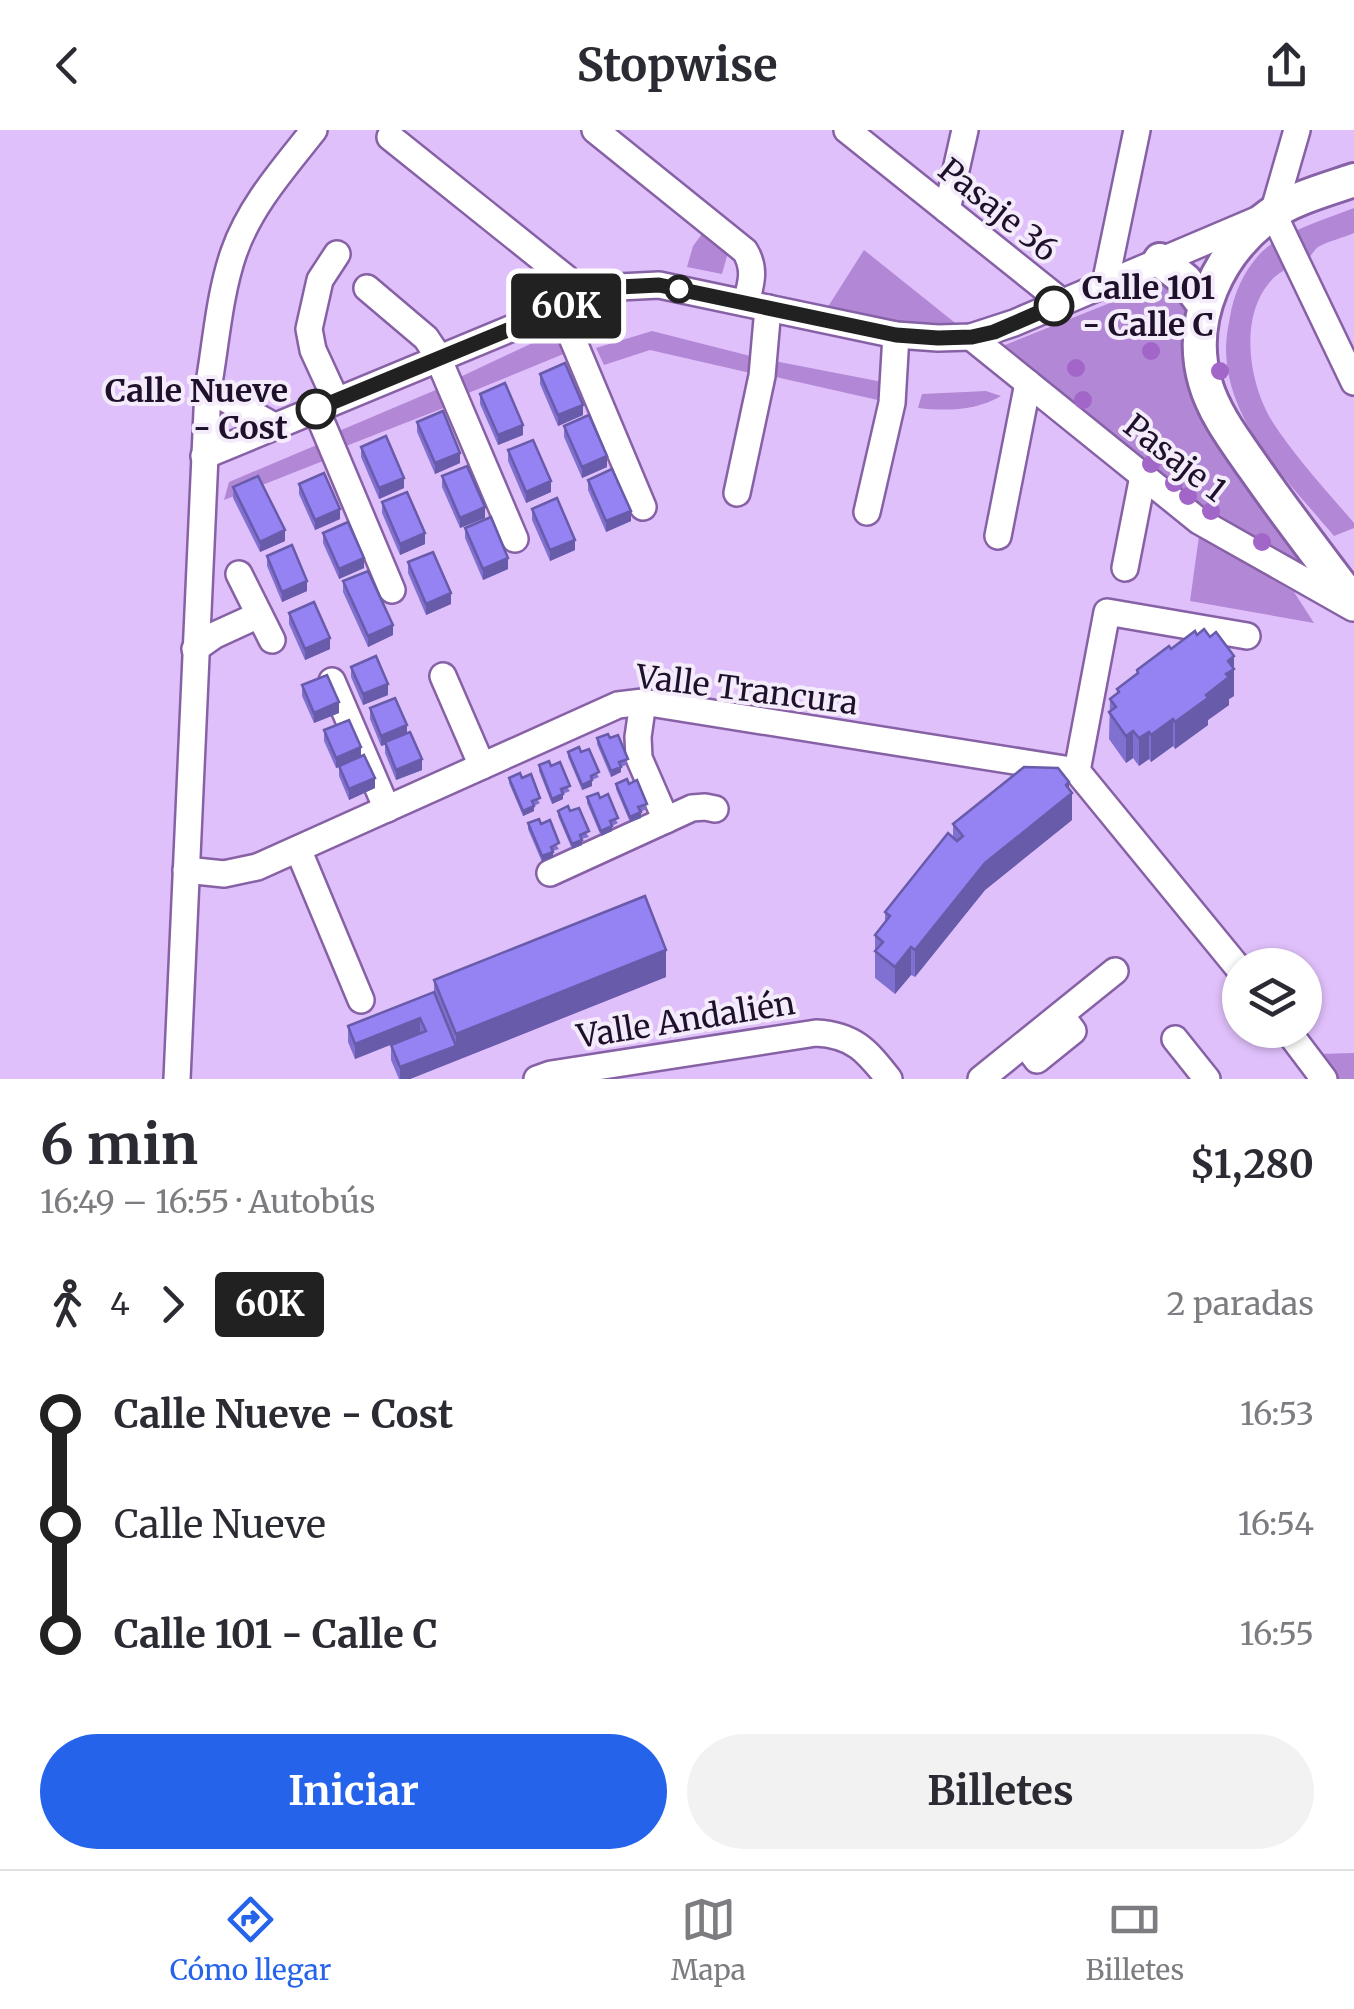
<!DOCTYPE html>
<html lang="es">
<head>
<meta charset="utf-8">
<style>
	body { margin:0; font-family:Merriweather,serif; background:#f2f2f3; color:#2b2b33; height:100vh; display:flex; flex-direction:column; font-size:38px; white-space:nowrap }
	* { box-sizing:border-box; margin:0 }
	p { font-size:32px; color:#7c7c81 }
	.icon { flex:none; width:55px; height:55px; fill:none; stroke:currentColor; stroke-width:2; stroke-linecap:round; stroke-linejoin:round }
	.map { position:relative; height:949px; overflow:hidden }
	.side { display:flex; flex-direction:column; background:#fff; flex:1 }
	.side>* { flex:none }
	.badge { padding:0 20px; border-radius:8px; font-size:35px; line-height:65px }
	.buttons { position:absolute; left:1222px; top:818px; display:grid; gap:20px }
	.buttons a { display:grid; place-items:center; width:100px; height:100px; border-radius:50%; background:#fff; box-shadow:0 2px 8px #0004; font-size:50px }
	.map>.badge { position:absolute; translate:-50% -50%; box-shadow:0 0 0 5px #fff }
	.legs { display:flex; align-items:center; gap:15px; height:110px; padding:0 40px; font-size:32px }
	.legs p { margin-inline-start:auto }
	.headline { display:flex; align-items:center; justify-content:space-between; height:170px; padding:0 40px }
	h1 { font-size:55px; font-weight:700; line-height:75px }
	.button { display:flex; gap:20px; margin-top:auto; padding:20px 40px }
	.button a { flex:1; height:115px; border-radius:60px; background:#2563eb; color:#fff; font-size:40px; font-weight:700; line-height:115px; text-align:center }
	.button a+a { background:#f2f2f3; color:#2b2b33 }
	ul { padding:0 40px; list-style:none }
	li { display:flex; align-items:center; gap:35px; height:110px; font-size:38px }
	li i { display:grid; place-items:center; width:15px; height:100%; margin:0 12px; background:currentColor }
	li i::after { content:''; width:25px; height:25px; margin:-12px; border:8px solid; border-radius:50%; background:#fff }
	li p { margin-inline-start:auto }
	li:first-child i { background:linear-gradient(#0000 50%,currentColor 0) }
	li:last-child i { background:linear-gradient(currentColor 50%,#0000 0) }
	header { display:flex; justify-content:space-between; align-items:center; height:130px; padding:0 40px; background:#fff; font-size:45px; font-weight:700 }
	.tabs { display:flex; justify-content:space-around; align-items:center; height:140px; border-top:2px solid #e1e1e2; background:#fff; font-size:28px; color:#7c7c81 }
	.tabs a { display:grid; justify-items:center; gap:5px }
	.tabs .on { color:#2563eb }
	.map>svg:first-child { display:block }
</style>
</head>
<body>
<header><svg class="icon" aria-label="back" viewBox="0 0 24 24"><path d="M15 5l-7 7 7 7"/></svg>Stopwise<svg class="icon" aria-label="share" viewBox="0 0 24 24"><path d="M12 15V3M7 8l5-5 5 5M5 13v7h14v-7"/></svg></header>
<div class="map">
<svg width="1354" height="949" viewBox="0 0 1354 949">
	<rect width="100%" height="100%" fill="#e0c0fb"/>
	<!-- green -->
	<g fill="#b287d6">
		<path d="M1354 78V103C1343 108 1328 111 1318 117 1314 120 1312 125 1308 128 1295 136 1279 140 1269 153 1239 189 1249 253 1272 291 1295 327 1326 360 1354 393V398L1334 406C1289 352 1226 293 1226 218 1226 208 1228 197 1230 187 1234 161 1248 131 1270 115 1295 98 1326 89 1354 78Z"/>
		<polygon points="705,100 729,119 722,144 687,137 693,116"/>
		<polygon points="864,120 969,204 824,183"/>
		<polygon points="1160,153 1166,154 1187,173 1184,205 1327,456 1242,410 1000,217"/>
		<polygon points="652,201 762,229 759,245 650,220 604,235 596,218"/>
		<polygon points="556,202 566,223 466,264 458,248"/>
		<polygon points="769,230 893,254 891,273 767,245"/>
		<polygon points="445,256 454,274 346,316 339,301"/>
		<path d="M986 261 1001 266C976 281 946 281 918 278L922 264Z"/>
		<polygon points="319,314 328,329 224,370 229,352"/>
		<polygon points="1199,406 1294,462 1314,493 1190,471"/>
		<polygon points="1354,923 1354,949 1336,949 1318,924"/>
	</g>
	<g fill="none" stroke-linecap="round" stroke-linejoin="round">
		<!-- minor casing -->
		<g stroke="#8761a5" stroke-width="30">
			<g id="minor">
				<path d="M595 0 745 121C756 139 751 154 746 173"/>
				<polyline points="847,0 1062,172"/>
				<polyline points="390,7 566,148 581,170"/>
				<polyline points="947,80 965,0"/>
				<polyline points="1273,83 1354,252"/>
				<polyline points="1273,83 1297,0"/>
				<polyline points="1105,154 1137,0"/>
				<polyline points="367,158 426,208 436,223 515,409"/>
				<polyline points="560,179 643,377"/>
				<polyline points="971,207 1199,391 1353,478"/>
				<polyline points="208,259 274,296"/>
				<polyline points="336,270 313,220 309,199 320,150 337,124"/>
				<polyline points="316,279 392,460"/>
				<polyline points="204,326 599,162 619,157 659,155 896,205 938,208 971,207 1014,193 1259,89"/>
				<polyline points="737,363 762,246 768,178"/>
				<polyline points="867,382 892,273 896,205"/>
				<polyline points="998,406 1028,253"/>
				<polyline points="1125,438 1143,346"/>
				<polyline points="239,444 272,510"/>
				<polyline points="195,519 215,505 259,485"/>
				<polyline points="443,546 482,636"/>
				<polyline points="332,551 387,679"/>
				<polyline points="643,572 638,607 639,628 666,690"/>
				<polyline points="1077,641 1107,482 1247,506"/>
				<polyline points="298,719 361,870"/>
				<polyline points="186,740 224,744 257,737 618,575 643,572 1077,641 1240,840"/>
				<polyline points="550,743 692,678 705,677 715,679"/>
				<polyline points="1287,900 1324,949"/>
				<polyline points="1175,909 1207,949"/>
				<polyline points="1025,914 1037,930 1073,901 1061,885"/>
				<path d="M177 949 208 259C216 214 219 165 234 122 250 76 284 38 314 0"/>
				<path d="M537 949 551 944 816 903C854 905 867 921 889 949"/>
				<polyline points="981,949 1115,841"/>
			</g>
		</g>
		<!-- major casing -->
		<g stroke="#8761a5" stroke-width="38">
			<g id="major">
				<path d="M1354 50C1328 59 1291 69 1270 85 1218 123 1187 189 1205 252 1214 284 1236 312 1254 338 1286 384 1320 428 1354 473"/>
				<polyline points="1160,130 1185,150 1204,175"/>
			</g>
		</g>
		<!-- minor -->
		<use href="#minor" stroke="#fff" stroke-width="25"/>
		<!-- major -->
		<use href="#major" stroke="#fff" stroke-width="32"/>
	</g>
	<!-- trees -->
	<g fill="#a266c8">
		<circle cx="1151" cy="221" r="9"/>
		<circle cx="1076" cy="238" r="9"/>
		<circle cx="1220" cy="241" r="9"/>
		<circle cx="1083" cy="270" r="9"/>
		<circle cx="1151" cy="334" r="9"/>
		<circle cx="1174" cy="353" r="9"/>
		<circle cx="1188" cy="366" r="9"/>
		<circle cx="1211" cy="381" r="9"/>
		<circle cx="1262" cy="412" r="9"/>
	</g>
	<!-- wall -->
	<g fill="#8070d1">
		<polygon points="540,244 583,285 558,296 540,254"/>
		<polygon points="480,264 523,305 498,315 480,274"/>
		<polygon points="417,292 460,333 435,344 417,302"/>
		<polygon points="564,296 607,337 582,348 564,307"/>
		<polygon points="361,317 404,358 379,369 361,327"/>
		<polygon points="508,320 551,362 526,373 508,331"/>
		<polygon points="442,346 485,388 460,398 442,357"/>
		<polygon points="588,350 631,391 606,402 588,360"/>
		<polygon points="299,354 340,389 315,400 299,364"/>
		<polygon points="233,357 285,411 260,422 233,368"/>
		<polygon points="382,372 425,414 400,425 382,383"/>
		<polygon points="532,379 575,420 550,431 532,390"/>
		<polygon points="465,398 508,439 483,450 465,408"/>
		<polygon points="323,403 364,438 339,449 323,413"/>
		<polygon points="267,426 307,461 282,472 267,436"/>
		<polygon points="408,432 451,474 426,485 408,443"/>
		<polygon points="343,451 393,505 368,517 343,462"/>
		<polygon points="289,483 330,519 305,530 289,494"/>
		<polygon points="1210,507 1234,526 1234,566 1229,569 1229,575 1208,590 1208,595 1175,619 1173,616 1151,632 1149,629 1139,636 1133,628 1126,633 1109,609 1110,569 1117,564 1117,559 1137,544 1137,540 1171,519"/>
		<polygon points="351,537 388,565 363,575 351,547"/>
		<polygon points="302,555 339,583 314,593 302,566"/>
		<polygon points="370,578 407,603 422,640 396,650 385,623 385,615 381,616 370,589"/>
		<polygon points="324,600 361,626 375,658 349,670 339,646 339,637 336,638 324,611"/>
		<polygon points="597,608 610,608 628,634 621,637 621,642 611,647 597,614"/>
		<polygon points="568,622 581,622 599,647 592,650 592,656 582,660 568,627"/>
		<polygon points="539,635 551,636 570,661 563,664 563,669 552,674 539,641"/>
		<polygon points="509,648 522,648 540,673 534,676 534,681 523,686 509,653"/>
		<polygon points="616,654 629,654 647,679 640,682 641,688 630,692 616,659"/>
		<polygon points="1069,659 1072,690 985,760 915,847 911,845 895,864 875,848 875,805 885,793 885,782 953,708 953,694"/>
		<polygon points="587,667 600,668 618,693 612,696 612,701 601,706 587,673"/>
		<polygon points="558,681 570,681 589,707 582,709 582,715 572,719 558,686"/>
		<polygon points="528,693 541,694 559,719 553,721 553,727 542,732 528,699"/>
		<polygon points="666,847 410,949 399,949 391,930 391,915 420,903 355,929 348,912 348,896 434,862 434,850"/>
	</g>
	<!-- shaded-wall -->
	<g fill="#685baa">
		<polygon points="583,275 583,285 558,296 558,285"/>
		<polygon points="523,295 523,305 498,315 498,305"/>
		<polygon points="460,323 460,333 435,344 435,333"/>
		<polygon points="607,326 607,337 582,348 582,337"/>
		<polygon points="404,348 404,358 379,369 379,358"/>
		<polygon points="551,351 551,362 526,373 526,362"/>
		<polygon points="485,377 485,388 460,398 460,388"/>
		<polygon points="340,379 340,389 315,400 315,390"/>
		<polygon points="631,381 631,391 606,402 606,391"/>
		<polygon points="285,400 285,411 260,422 260,412"/>
		<polygon points="425,403 425,414 400,425 400,414"/>
		<polygon points="575,410 575,420 550,431 550,420"/>
		<polygon points="364,428 364,438 339,449 339,439"/>
		<polygon points="508,428 508,439 483,450 483,439"/>
		<polygon points="307,451 307,461 282,472 282,462"/>
		<polygon points="451,463 451,474 426,485 426,474"/>
		<polygon points="393,495 393,505 368,517 368,506"/>
		<polygon points="330,508 330,519 305,530 305,519"/>
		<polygon points="1234,526 1234,566 1229,569 1229,575 1208,590 1208,595 1175,619 1175,592 1206,565 1228,531"/>
		<polygon points="388,554 388,565 363,575 363,564"/>
		<polygon points="339,572 339,583 314,593 314,583"/>
		<polygon points="1173,589 1173,616 1151,632 1151,605"/>
		<polygon points="407,595 407,606 381,616 381,606"/>
		<polygon points="1133,601 1133,628 1126,633 1126,606"/>
		<polygon points="1149,602 1149,629 1139,636 1139,608"/>
		<polygon points="361,617 361,628 336,638 336,628"/>
		<polygon points="422,629 422,640 396,650 396,640"/>
		<polygon points="621,637 621,642 611,647 611,641"/>
		<polygon points="375,648 375,658 349,670 349,659"/>
		<polygon points="592,650 592,656 582,660 582,655"/>
		<polygon points="1069,652 1069,666 1072,663 1072,690 985,760 915,847 915,820 985,733"/>
		<polygon points="563,664 563,669 552,674 552,669"/>
		<polygon points="534,676 534,681 523,686 523,681"/>
		<polygon points="641,682 641,688 630,692 630,687"/>
		<polygon points="612,696 612,701 601,706 601,701"/>
		<polygon points="582,710 582,715 572,719 572,714"/>
		<polygon points="553,722 553,727 542,732 542,726"/>
		<polygon points="911,817 911,845 895,864 895,837"/>
		<polygon points="666,820 666,847 410,949 400,949 400,937 456,916 456,904"/>
		<polygon points="420,888 420,903 355,929 355,914"/>
	</g>
	<!-- building -->
	<g fill="#9582f3" stroke="#685baa" stroke-width="2.5">
		<polygon points="565,233 583,275 558,285 540,244"/>
		<polygon points="505,253 523,295 498,305 480,264"/>
		<polygon points="443,281 460,323 435,333 417,292"/>
		<polygon points="589,285 607,326 582,337 564,296"/>
		<polygon points="386,306 404,348 379,358 361,317"/>
		<polygon points="533,310 551,351 526,362 508,320"/>
		<polygon points="467,336 485,377 460,388 442,346"/>
		<polygon points="612,339 631,381 606,391 588,350"/>
		<polygon points="324,343 340,379 315,390 299,354"/>
		<polygon points="258,346 285,400 260,412 233,357"/>
		<polygon points="407,362 425,403 400,414 382,372"/>
		<polygon points="557,368 575,410 550,420 532,379"/>
		<polygon points="491,387 508,428 483,439 465,398"/>
		<polygon points="348,392 364,428 339,439 323,403"/>
		<polygon points="292,415 307,451 282,462 267,426"/>
		<polygon points="433,422 451,463 426,474 408,432"/>
		<polygon points="368,441 393,495 368,506 343,451"/>
		<polygon points="314,472 330,508 305,519 289,483"/>
		<polygon points="1204,499 1210,507 1216,502 1234,526 1228,531 1234,539 1226,544 1229,547 1206,565 1208,568 1175,592 1173,589 1151,605 1149,602 1139,608 1133,601 1126,606 1109,582 1116,577 1110,569 1119,562 1117,559 1138,543 1137,540 1169,516 1171,519 1195,501 1197,505"/>
		<polygon points="376,526 388,554 363,564 351,537"/>
		<polygon points="327,545 339,572 314,583 302,555"/>
		<polygon points="395,568 407,595 381,606 370,578"/>
		<polygon points="349,590 361,617 336,628 324,600"/>
		<polygon points="410,602 422,629 396,640 385,612"/>
		<polygon points="608,604 610,608 618,605 628,629 619,632 621,637 611,641 597,608"/>
		<polygon points="579,617 581,622 589,619 599,642 591,646 592,650 582,655 568,622"/>
		<polygon points="364,625 375,648 349,659 339,636"/>
		<polygon points="549,631 551,636 560,632 570,656 561,659 563,664 552,669 539,635"/>
		<polygon points="1024,637 1058,638 1069,652 1066,655 1072,663 985,733 915,820 911,817 895,837 875,821 883,812 875,805 890,786 885,782 948,703 957,711 963,706 953,694"/>
		<polygon points="520,643 522,648 531,644 540,668 532,671 534,676 523,681 509,648"/>
		<polygon points="627,649 629,654 637,650 647,674 638,677 641,682 630,687 616,654"/>
		<polygon points="598,663 600,668 608,664 618,688 610,691 612,696 601,701 587,667"/>
		<polygon points="568,676 570,681 579,678 589,701 580,705 582,710 572,714 558,681"/>
		<polygon points="539,689 541,694 550,690 559,713 551,717 553,722 542,726 528,693"/>
		<polygon points="645,766 666,820 456,904 434,850"/>
		<polygon points="434,862 456,916 400,937 391,915 426,901 420,888 355,914 348,896"/>
	</g>
	<g fill="none" stroke-linecap="round" stroke-linejoin="round">
		<!-- line-1 casing -->
		<g stroke="#fff" stroke-width="22">
			<polyline id="line-1" points="316,279 600,162 619,157 659,155 896,205 938,208 972,207 994,202 1054,176"/>
		</g>
		<!-- line-1 -->
		<use href="#line-1" stroke="#212121" stroke-width="15"/>
	</g>
	<!-- markers -->
	<g fill="#fff" stroke="#212121" stroke-width="5">
		<circle cx="679" cy="159" r="12"/>
		<circle cx="1054" cy="176" r="18"/>
		<circle cx="316" cy="279" r="18"/>
	</g>
	<g text-anchor="middle" stroke-width="8" stroke-linejoin="round" paint-order="stroke">
		<!-- street labels -->
		<g font-size="32" fill="#1f102b" stroke="#f4ecfb">
			<text transform="translate(998 80) rotate(39)" y="11">Pasaje 36</text>
			<text transform="translate(1175 328) rotate(38)" y="11">Pasaje 1</text>
			<text transform="translate(747 560) rotate(7)" y="11">Valle Trancura</text>
			<text transform="translate(686 890) rotate(-9)" y="11">Valle Andalién</text>
		</g>
		<!-- stop labels -->
		<g font-size="32" font-weight="bold" fill="#1f102b" stroke="#f4ecfb" text-anchor="start">
			<text x="1082" y="169">Calle 101<tspan x="1082" dy="37">- Calle C</tspan></text>
			<text x="288" y="272" text-anchor="end">Calle Nueve<tspan x="288" dy="37">- Cost</tspan></text>
		</g>
	</g>
</svg>
<div class="buttons">
<a><svg class="icon" aria-label="layers" viewBox="0 0 24 24"><path d="M12 4l9 5-9 5-9-5zM3 14l9 5 9-5"/></svg></a>
</div>
<b class="badge" style="left:566px;top:176px;background:#212121;color:#fff">60K</b>
</div>
<section class="side">
<div class="headline"><div><h1>6 min</h1><p>16:49 – 16:55 · Autobús</p></div><b>$1,280</b></div>
<div class="legs"><svg class="icon" aria-label="walk" viewBox="0 0 24 24"><circle cx="13" cy="4" r="2"/><path d="M13 8l-2 6 4 7M11 14l-3 7M7 12l3-4h3l4 4"/></svg>4<svg class="icon" aria-label="forward" viewBox="0 0 24 24"><path d="M9 5l7 7-7 7"/></svg><b class="badge" style="background:#212121;color:#fff">60K</b><p>2 paradas</p></div>
<ul>
<li><i style="color:#212121"></i><b>Calle Nueve - Cost</b><p>16:53</p></li>
<li><i style="color:#212121"></i><span>Calle Nueve</span><p>16:54</p></li>
<li><i style="color:#212121"></i><b>Calle 101 - Calle C</b><p>16:55</p></li>
</ul>
<div class="button"><a>Iniciar</a><a>Billetes</a></div>
</section>
<nav class="tabs">
<a class="on"><svg class="icon" aria-label="directions" viewBox="0 0 24 24"><path d="M12 3l9 9-9 9-9-9zM9 14v-3h6M13 9l2 2-2 2"/></svg>Cómo llegar</a>
<a><svg class="icon" aria-label="map" viewBox="0 0 24 24"><path d="M3 6l6-2 6 2 6-2v14l-6 2-6-2-6 2zM9 4v14M15 6v14"/></svg>Mapa</a>
<a><svg class="icon" aria-label="tickets" viewBox="0 0 24 24"><path d="M3 7h18v10H3zM15 7v10"/></svg>Billetes</a>
</nav>
</body>
</html>
